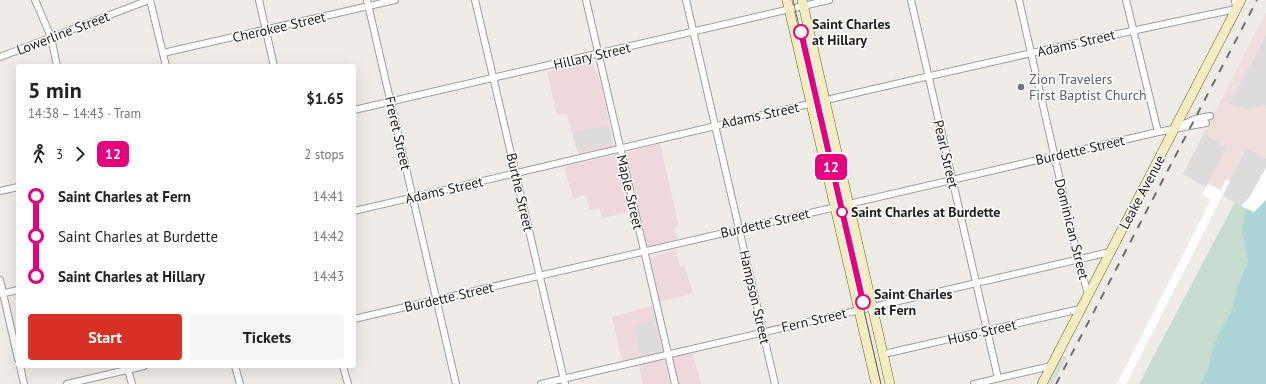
<!DOCTYPE html>
<html lang="en">
<head>
<meta charset="utf-8">
<style>
	body { margin:0; font-family:"PT Sans",sans-serif; background:#f6f6f6; color:#222; height:100vh; display:flex; flex-direction:column; font-size:15px; white-space:nowrap }
	* { box-sizing:border-box; margin:0 }
	p { font-size:13px; color:#767676 }
	.icon { flex:none; width:22px; height:22px; fill:none; stroke:currentColor; stroke-width:2; stroke-linecap:round; stroke-linejoin:round }
	.map { position:relative; flex:1; overflow:hidden }
	.panel { position:absolute; left:16px; top:64px; width:340px; height:304px; display:flex; flex-direction:column; background:#fff; border-radius:4px; box-shadow:0 4px 16px #0002 }
	.panel>* { flex:none }
	.badge { padding:0 8px; border-radius:6px; font-size:14px; line-height:26px }
	.map>.badge { position:absolute; translate:-50% -50%; box-shadow:0 0 0 2px #fff }
	.legs { display:flex; align-items:center; gap:6px; height:44px; padding:0 12px; font-size:13px }
	.legs p { margin-inline-start:auto }
	.summary { display:flex; align-items:center; justify-content:space-between; height:68px; padding:0 12px }
	h1 { font-size:22px; font-weight:800; line-height:30px }
	.cta { display:flex; gap:8px; margin-top:auto; padding:8px 12px }
	.cta a { flex:1; height:46px; border-radius:4px; background:#d93025; color:#fff; font-size:16px; font-weight:800; line-height:46px; text-align:center }
	.cta a+a { background:#f6f6f6; color:#222 }
	ul { padding:0 12px; list-style:none }
	li { display:flex; align-items:center; gap:14px; height:40px; font-size:15px }
	li i { display:grid; place-items:center; width:6px; height:100%; margin:0 5px; background:currentColor }
	li i::after { content:''; width:10px; height:10px; margin:-5px; border:3px solid; border-radius:50%; background:#fff }
	li p { margin-inline-start:auto }
	li:first-child i { background:linear-gradient(#0000 50%,currentColor 0) }
	li:last-child i { background:linear-gradient(currentColor 50%,#0000 0) }
	.map>svg:first-child { display:block }
</style>
</head>
<body>
<div class="map">
<svg width="1266" height="384" viewBox="0 0 1266 384">
	<rect width="100%" height="100%" fill="#efebe7"/>
	<!-- commercial -->
	<g fill="#eed8db">
		<polygon points="592,61 600,82 614,147 578,154 566,113 557,115 547,72"/>
		<polygon points="660,143 677,218 678,226 675,228 677,240 651,248 646,244 626,153"/>
		<polygon points="615,155 628,212 602,218 600,209 590,210 586,195 573,198 564,167"/>
		<polygon points="676,250 680,266 684,265 693,294 658,302 650,257"/>
		<polygon points="655,305 664,352 622,361 612,317"/>
		<polygon points="692,352 701,384 677,384 671,361 673,356"/>
		<polygon points="662,359 665,362 670,384 643,384 639,365"/>
	</g>
	<!-- military -->
	<polygon fill="#efdedc" points="1266,12 1266,190 1249,210 1222,195 1212,193 1206,187 1183,174"/>
	<!-- wetland -->
	<polygon fill="#c6dcce" points="1235,202 1254,212 1259,258 1204,384 1139,384"/>
	<!-- parking -->
	<g fill="#dcdcdc">
		<polygon points="1266,35 1266,105 1245,109 1235,106 1230,104"/>
		<polygon points="609,125 612,143 578,151 573,133"/>
		<polygon points="1204,134 1226,148 1206,187 1183,174"/>
		<polygon points="1247,148 1266,159 1266,168 1249,198 1241,206 1222,195"/>
		<polygon points="653,321 661,351 641,355 634,326"/>
		<polygon points="1061,355 1067,357 1053,384 1046,384"/>
	</g>
	<!-- water -->
	<polygon fill="#acd5d8" points="1266,190 1266,384 1200,384 1208,370 1214,344 1232,310 1238,286 1248,262 1242,229 1245,213"/>
	<!-- pier -->
	<g fill="#fff">
		<polygon points="1266,168 1266,200 1254,212 1241,206 1249,198"/>
		<polygon points="1226,179 1230,181 1126,384 1117,384 1211,200 1202,194 1208,184 1221,190"/>
	</g>
	<g fill="none" stroke-linecap="round" stroke-linejoin="round">
		<!-- street casing -->
		<g stroke="#9d9d9d" stroke-width="8">
			<g id="street">
				<polyline points="35,0 51,37 57,66"/>
				<polyline points="150,0 166,66"/>
				<polyline points="259,0 274,66"/>
				<polyline points="367,0 456,384"/>
				<polyline points="475,0 565,384"/>
				<polyline points="586,0 675,384"/>
				<polyline points="686,0 775,384"/>
				<polyline points="911,0 998,378"/>
				<polyline points="1019,0 1078,259 1088,294"/>
				<polyline points="1126,0 1158,132"/>
				<polyline points="163,53 395,0"/>
				<polyline points="0,57 149,0"/>
				<polyline points="354,110 829,0"/>
				<polyline points="1184,124 1195,119 1210,116"/>
				<polyline points="0,191 18,187"/>
				<path d="M354 211C648 143 941 70 1236 9L1235 0"/>
				<polyline points="0,280 18,359"/>
				<polyline points="0,294 18,290"/>
				<polyline points="354,319 1158,132 1206,123"/>
				<polyline points="884,354 1080,309"/>
				<polyline points="20,366 24,384"/>
				<polyline points="127,366 132,384"/>
				<polyline points="235,366 240,384"/>
				<polyline points="343,366 348,384"/>
				<polyline points="67,384 144,366"/>
				<polyline points="541,384 1110,252"/>
				<polyline points="974,384 1051,366"/>
			</g>
		</g>
		<!-- secondary casing -->
		<g stroke="#6c6711" stroke-width="10">
			<g id="secondary">
				<polyline points="787,0 876,384"/>
				<polyline points="802,0 890,384"/>
				<polyline points="1042,384 1241,0"/>
			</g>
		</g>
		<!-- street -->
		<use href="#street" stroke="#fff" stroke-width="6"/>
		<!-- secondary -->
		<use href="#secondary" stroke="#f3edc1" stroke-width="9"/>
		<!-- tram -->
		<polyline stroke="#6e6e6e" stroke-width="1" points="793,0 881,384"/>
		<!-- rail -->
		<polyline stroke="#6e6e6e" stroke-width="2" stroke-dasharray="8 8" stroke-linecap="butt" points="1056,384 1257,0"/>
	</g>
	<g fill="none" stroke-linecap="round" stroke-linejoin="round">
		<!-- line-1 casing -->
		<g stroke="#fff" stroke-width="9">
			<polyline id="line-1" points="801,32 863,302"/>
		</g>
		<!-- line-1 -->
		<use href="#line-1" stroke="#e6007e" stroke-width="6"/>
	</g>
	<!-- markers -->
	<g fill="#fff" stroke="#e6007e" stroke-width="2">
		<circle cx="801" cy="32" r="7"/>
		<circle cx="842" cy="212" r="5"/>
		<circle cx="863" cy="302" r="7"/>
	</g>
	<circle fill="#6b7280" stroke="#fff" stroke-width="1.5" cx="1021" cy="87" r="4"/>
	<g text-anchor="middle" stroke-width="3" stroke-linejoin="round" paint-order="stroke">
		<!-- stop labels -->
		<g font-size="14" font-weight="bold" fill="#202020" stroke="#fff" text-anchor="start">
			<text x="812" y="29">Saint Charles<tspan x="812" dy="16">at Hillary</tspan></text>
			<text x="851" y="217">Saint Charles at Burdette</text>
			<text x="874" y="299">Saint Charles<tspan x="874" dy="16">at Fern</tspan></text>
		</g>
		<!-- street labels -->
		<g font-size="14" fill="#202020" stroke="#fff">
			<text transform="translate(279 27) rotate(-13)" y="5">Cherokee Street</text>
			<text transform="translate(63 33) rotate(-21)" y="5">Lowerline Street</text>
			<text transform="translate(1076 43) rotate(-13)" y="5">Adams Street</text>
			<text transform="translate(592 56) rotate(-13)" y="5">Hillary Street</text>
			<text transform="translate(760 115) rotate(-12)" y="5">Adams Street</text>
			<text transform="translate(398 133) rotate(77)" y="5">Freret Street</text>
			<text transform="translate(1080 150) rotate(-13)" y="5">Burdette Street</text>
			<text transform="translate(946 154) rotate(77)" y="5">Pearl Street</text>
			<text transform="translate(444 190) rotate(-13)" y="5">Adams Street</text>
			<text transform="translate(520 192) rotate(77)" y="5">Burthe Street</text>
			<text transform="translate(630 192) rotate(77)" y="5">Maple Street</text>
			<text transform="translate(1142 192) rotate(-62)" y="5">Leake Avenue</text>
			<text transform="translate(765 223) rotate(-13)" y="5">Burdette Street</text>
			<text transform="translate(1072 229) rotate(76)" y="5">Dominican Street</text>
			<text transform="translate(449 297) rotate(-13)" y="5">Burdette Street</text>
			<text transform="translate(755 297) rotate(77)" y="5">Hampson Street</text>
			<text transform="translate(814 320) rotate(-13)" y="5">Fern Street</text>
			<text transform="translate(982 332) rotate(-13)" y="5">Huso Street</text>
		</g>
		<!-- worship labels -->
		<g font-size="14" fill="#5b616d" stroke="#fff" text-anchor="start">
			<text x="1029" y="84">Zion Travelers<tspan x="1029" dy="16">First Baptist Church</tspan></text>
		</g>
	</g>
</svg>
<b class="badge" style="left:831px;top:167px;background:#e6007e;color:#fff">12</b>
<section class="panel">
<div class="summary"><div><h1>5 min</h1><p>14:38 – 14:43 · Tram</p></div><b>$1.65</b></div>
<div class="legs"><svg class="icon" aria-label="walk" viewBox="0 0 24 24"><circle cx="13" cy="4" r="2"/><path d="M13 8l-2 6 4 7M11 14l-3 7M7 12l3-4h3l4 4"/></svg>3<svg class="icon" aria-label="forward" viewBox="0 0 24 24"><path d="M9 5l7 7-7 7"/></svg><b class="badge" style="background:#e6007e;color:#fff">12</b><p>2 stops</p></div>
<ul>
<li><i style="color:#e6007e"></i><b>Saint Charles at Fern</b><p>14:41</p></li>
<li><i style="color:#e6007e"></i><span>Saint Charles at Burdette</span><p>14:42</p></li>
<li><i style="color:#e6007e"></i><b>Saint Charles at Hillary</b><p>14:43</p></li>
</ul>
<div class="cta"><a>Start</a><a>Tickets</a></div>
</section>
</div>
</body>
</html>
